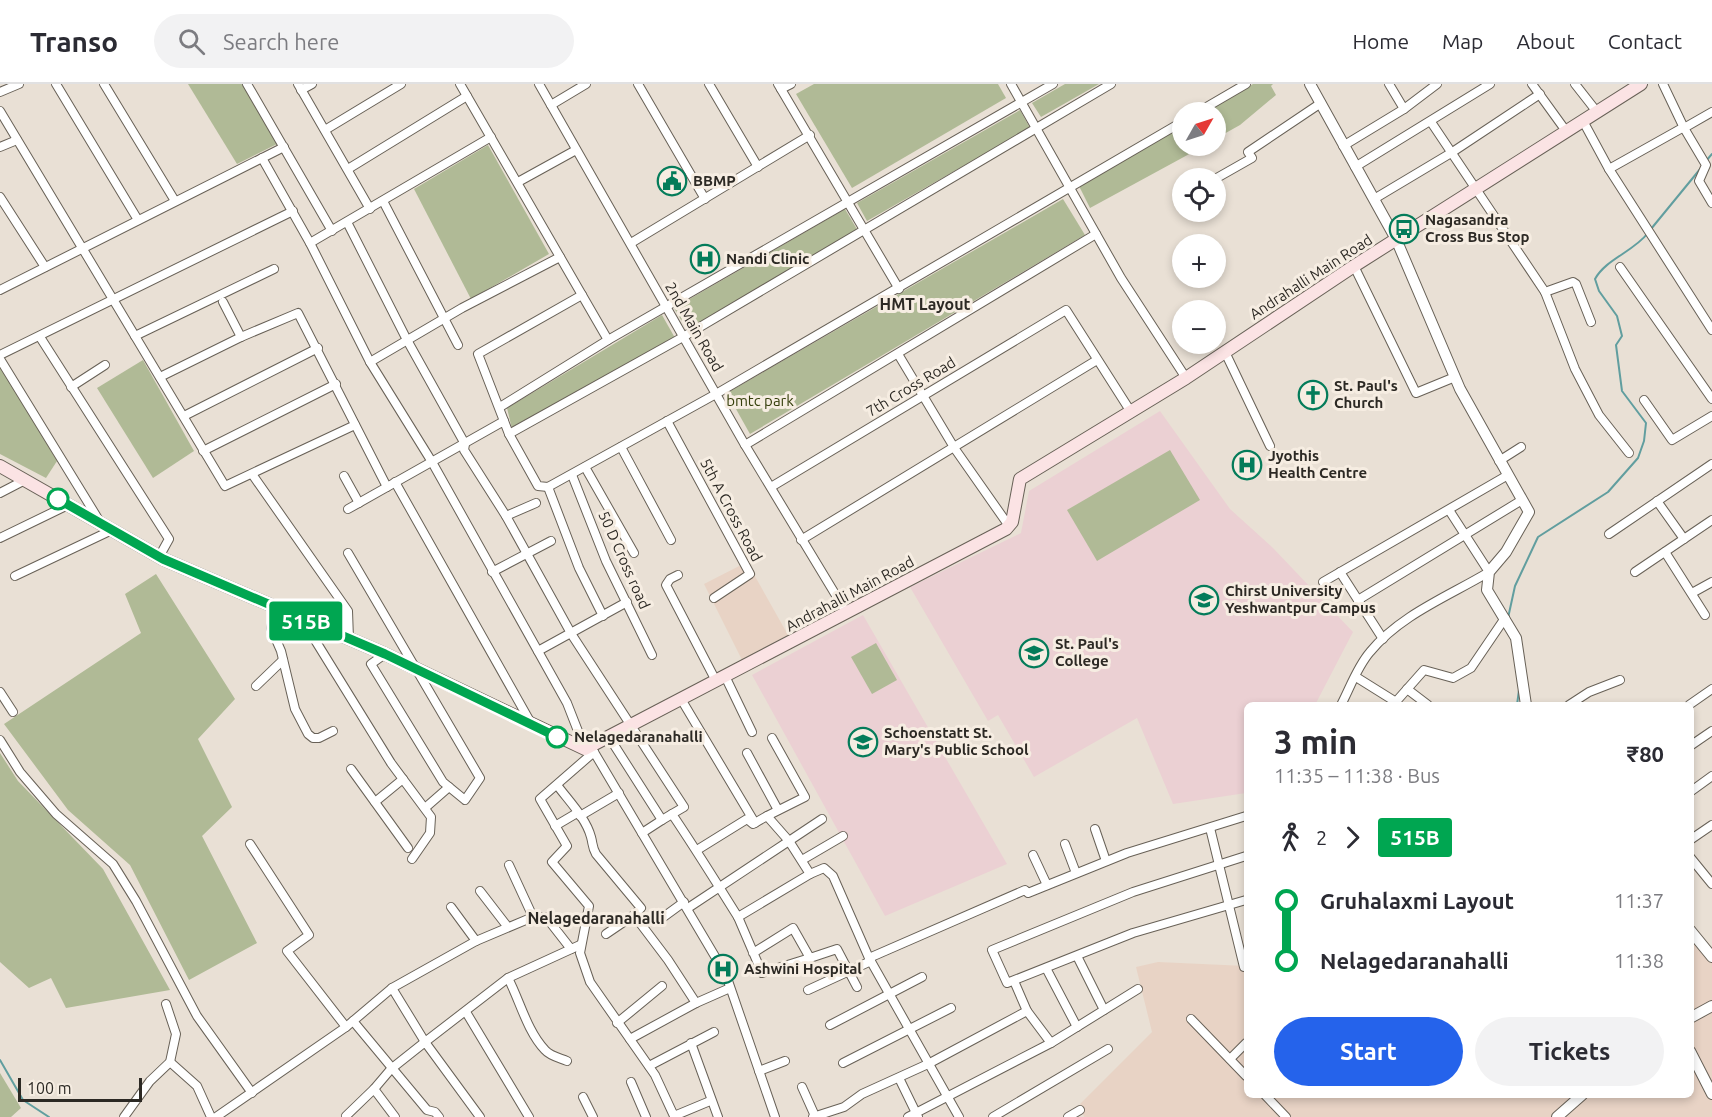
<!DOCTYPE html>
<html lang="en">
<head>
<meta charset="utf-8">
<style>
	body { margin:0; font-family:Ubuntu,sans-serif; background:#f2f2f3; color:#2b2b33; height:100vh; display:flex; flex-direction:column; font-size:22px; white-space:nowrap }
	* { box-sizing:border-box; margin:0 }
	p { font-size:20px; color:#7c7c81 }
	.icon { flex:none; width:33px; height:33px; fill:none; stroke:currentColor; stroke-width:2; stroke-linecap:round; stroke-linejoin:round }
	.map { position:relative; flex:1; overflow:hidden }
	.sheet { position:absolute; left:1244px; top:618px; width:450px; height:396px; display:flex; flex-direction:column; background:#fff; border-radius:9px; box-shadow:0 3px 9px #0003 }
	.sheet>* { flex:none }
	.badge { padding:0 12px; border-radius:4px; font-size:21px; line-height:39px }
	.needle { width:39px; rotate:51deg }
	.buttons { position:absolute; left:1172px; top:18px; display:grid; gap:12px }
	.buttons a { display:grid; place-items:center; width:54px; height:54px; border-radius:50%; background:#fff; box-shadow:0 3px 9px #0003; font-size:30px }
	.scale { position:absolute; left:18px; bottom:15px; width:124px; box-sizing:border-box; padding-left:6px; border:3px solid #2c2924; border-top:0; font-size:16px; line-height:21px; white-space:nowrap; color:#2c2924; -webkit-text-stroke:4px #f6ede2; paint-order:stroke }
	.map>.badge { position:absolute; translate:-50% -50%; box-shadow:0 0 0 3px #fff }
	.legs { display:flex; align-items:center; gap:9px; height:66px; padding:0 30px; font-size:20px }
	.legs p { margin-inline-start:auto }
	.headline { display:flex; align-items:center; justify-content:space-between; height:102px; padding:0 30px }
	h1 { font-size:33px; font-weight:700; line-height:45px }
	.cta { display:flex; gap:12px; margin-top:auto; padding:12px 30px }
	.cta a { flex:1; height:69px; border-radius:36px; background:#2563eb; color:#fff; font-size:24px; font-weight:700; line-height:69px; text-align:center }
	.cta a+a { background:#f2f2f3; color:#2b2b33 }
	ul { padding:0 30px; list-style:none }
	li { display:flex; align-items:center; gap:21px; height:60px; font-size:22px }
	li i { display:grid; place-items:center; width:9px; height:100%; margin:0 8px; background:currentColor }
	li i::after { content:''; width:15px; height:15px; margin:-8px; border:4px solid; border-radius:50%; background:#fff }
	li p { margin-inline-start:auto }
	li:first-child i { background:linear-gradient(#0000 50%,currentColor 0) }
	li:last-child i { background:linear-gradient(currentColor 50%,#0000 0) }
	header { display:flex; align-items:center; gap:36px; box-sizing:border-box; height:84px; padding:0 30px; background:#fff; border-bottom:2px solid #e1e1e2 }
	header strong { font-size:28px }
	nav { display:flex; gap:33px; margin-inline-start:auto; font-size:21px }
	.search { width:420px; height:54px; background:#f2f2f3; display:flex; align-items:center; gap:15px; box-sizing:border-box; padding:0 21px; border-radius:33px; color:#7c7c81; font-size:22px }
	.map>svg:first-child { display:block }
</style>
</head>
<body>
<header>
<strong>Transo</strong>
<div class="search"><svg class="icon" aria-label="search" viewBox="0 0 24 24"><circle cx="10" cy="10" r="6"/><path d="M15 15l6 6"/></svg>Search here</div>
<nav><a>Home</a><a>Map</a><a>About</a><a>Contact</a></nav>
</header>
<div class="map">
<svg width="1712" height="1033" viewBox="0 0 1712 1033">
	<rect width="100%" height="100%" fill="#e9e0d5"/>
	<!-- industrial -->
	<g fill="#e8d3c5">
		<polygon points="747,478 788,551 742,576 704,500"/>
		<polygon points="1691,853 1712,879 1712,1033 1084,1033 1080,1020 1152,948 1136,883 1158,878 1246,882 1246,1011 1690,1011"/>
	</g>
	<!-- education -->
	<g fill="#ebd0d3">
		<polygon points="1160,327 1230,425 1273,464 1353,548 1315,621 1246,621 1246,709 1173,720 1137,634 1034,693 998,631 988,637 910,503 1021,449 1029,407"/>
		<polygon points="863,531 1007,780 885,832 752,591"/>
	</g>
	<!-- green -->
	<g fill="#b0ba96">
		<polygon points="188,0 242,0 279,59 237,80"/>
		<polygon points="814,0 998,0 1006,14 852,104 796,10"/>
		<polygon points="1065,0 1099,0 1041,33 1032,19"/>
		<polygon points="1253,0 1273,0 1271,2 1276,11 1240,41 1215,55 1215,28 1204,28"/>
		<polygon points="1020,26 1030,44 867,137 857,119"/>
		<polygon points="1182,41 1182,62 1204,62 1090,124 1079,102"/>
		<polygon points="488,61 549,170 471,215 414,105"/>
		<polygon points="1063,115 1085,151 750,350 727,309"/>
		<polygon points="845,125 858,147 687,246 674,224"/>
		<polygon points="662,231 675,254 512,345 507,324"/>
		<polygon points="143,276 194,367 153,394 97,304"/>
		<polygon points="0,280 57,377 46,394 0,370"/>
		<polygon points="1170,366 1200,416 1097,477 1067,426"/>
		<polygon points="156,490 235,615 198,655 232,723 202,752 257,859 189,896 130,781 68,726 4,640 141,549 125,510"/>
		<polygon points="876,559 897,596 872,610 851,573"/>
		<polygon points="0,669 18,697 103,785 170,906 66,924 51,894 29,904 0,878"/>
		<polygon points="0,989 21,1024 11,1033 0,1033"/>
	</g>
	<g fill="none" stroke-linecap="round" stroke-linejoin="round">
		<!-- stream -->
		<g stroke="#619e9f" stroke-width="2">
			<polyline points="1706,77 1712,70"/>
			<polyline points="1651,145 1701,84"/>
			<path d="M1508 534 1515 502 1538 453 1608 408 1638 374 1644 357 1646 339 1622 307 1616 261 1622 252 1617 232 1599 207 1595 195C1606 175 1633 168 1648 149"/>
			<polyline points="1517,621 1519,606"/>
			<polyline points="0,976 23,1016 49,1033"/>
		</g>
		<!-- minor casing -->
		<g stroke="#686157" stroke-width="10">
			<g id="minor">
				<polyline points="56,0 138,136"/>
				<polyline points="104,0 175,117"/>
				<polyline points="247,0 332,147"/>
				<polyline points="298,0 370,125"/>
				<polyline points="460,0 608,256"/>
				<polyline points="539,0 745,361 846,528"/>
				<polyline points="638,0 705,115"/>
				<polyline points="709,0 758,83"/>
				<polyline points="778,0 899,205"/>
				<polyline points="1011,0 1121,194 1186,294"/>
				<polyline points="1389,0 1404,25"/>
				<polyline points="1532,0 1566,47"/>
				<polyline points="1575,0 1597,28"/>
				<polyline points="1663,0 1684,44 1712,28"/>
				<polyline points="781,5 791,0"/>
				<polyline points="301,6 312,0"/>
				<polyline points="0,8 19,0"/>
				<polyline points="551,21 586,0"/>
				<polyline points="0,27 225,402 355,341"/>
				<polyline points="1198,28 1246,0"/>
				<polyline points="1583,37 1609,85 1712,246"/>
				<polyline points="1431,38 1545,208 1573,198 1576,200 1591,238"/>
				<polyline points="1684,44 1706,81 1699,97 1712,119"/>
				<polyline points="325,46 401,0"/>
				<polyline points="1343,62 1404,25 1437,0"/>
				<polyline points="0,63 17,56"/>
				<polyline points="262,74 310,159 370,278 432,378 567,619 585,665 594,668 726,891 775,1033"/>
				<polyline points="1355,83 1490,0"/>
				<polyline points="348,85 467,12"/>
				<polyline points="1609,85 1684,43"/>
				<polyline points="1215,95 1252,74 1248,68 1321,19"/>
				<polyline points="518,98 576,66"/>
				<polyline points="0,113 45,183"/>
				<polyline points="1374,115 1451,69 1540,10"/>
				<polyline points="383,117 458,261"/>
				<path d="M347 138 407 256 465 360 464 366 506 432 572 551 684 723 672 730C695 764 716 798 738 833L810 790 789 757 688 824"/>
				<polyline points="310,159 491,53"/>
				<polyline points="631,159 810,51"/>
				<polyline points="1354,182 1416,309 1455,293"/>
				<polyline points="1620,183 1712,315"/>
				<polyline points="0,206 284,63"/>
				<polyline points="1545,208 1575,285 1599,331 1629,369"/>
				<polyline points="223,218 241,253"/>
				<polyline points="135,252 274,185"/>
				<polyline points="40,253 169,455 159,473"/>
				<polyline points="1225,268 1270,362"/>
				<polyline points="898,270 955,365 1009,442"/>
				<polyline points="0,271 293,127"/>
				<polyline points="0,275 100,438"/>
				<polyline points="370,278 462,224 560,173"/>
				<polyline points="160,293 241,253 298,229 387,403 504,337 509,350 538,402 548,403 716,310 1182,38"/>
				<polyline points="71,303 105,281"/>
				<polyline points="1644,316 1672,356 1712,332"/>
				<polyline points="500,323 608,256 1053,0"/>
				<polyline points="184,332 318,264"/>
				<polyline points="504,337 478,270 582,211"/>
				<polyline points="667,337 750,490 714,514"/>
				<polyline points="509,350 683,253 1111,0"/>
				<polyline points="745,361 1096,150"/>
				<polyline points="621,363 671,456"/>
				<polyline points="203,367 336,300"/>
				<polyline points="1499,377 1521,363"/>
				<polyline points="585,383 634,469"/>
				<polyline points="252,390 348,527 349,555"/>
				<polyline points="572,391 606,477 652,571"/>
				<polyline points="344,392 359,419"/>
				<polyline points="395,398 532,641"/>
				<polyline points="548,403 579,484 603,532"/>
				<polyline points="771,403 1066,226 1131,328"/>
				<polyline points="0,409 25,396"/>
				<polyline points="1657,417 1684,455"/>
				<polyline points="348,425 387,403"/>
				<polyline points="506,432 536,419"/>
				<polyline points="1609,450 1712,380"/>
				<polyline points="0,454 68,421"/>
				<polyline points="801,456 1097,276"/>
				<polyline points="1665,468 1705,531"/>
				<polyline points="348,469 480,694 465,716 443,698 371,580 385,570"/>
				<polyline points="492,488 551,457"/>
				<polyline points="1340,488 1383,555"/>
				<polyline points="1635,488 1712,436"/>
				<polyline points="678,491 670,495 666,501 716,597"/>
				<polyline points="15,492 112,446"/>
				<polyline points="1323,498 1508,391"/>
				<polyline points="1692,509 1712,498"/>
				<polyline points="1358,516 1522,416"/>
				<polyline points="276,524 271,544 281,567 295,625 308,650 313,654 319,654 333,647"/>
				<polyline points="302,535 391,679 431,733 430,749 412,775"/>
				<polyline points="538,567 627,518"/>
				<polyline points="725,592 752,648"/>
				<polyline points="1356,593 1396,618"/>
				<polyline points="256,602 283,576"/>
				<polyline points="1407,605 1428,621"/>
				<polyline points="0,608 13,628"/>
				<polyline points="681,615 755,739"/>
				<path d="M1341 621C1350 604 1357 583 1370 568 1400 531 1449 512 1489 488L1449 426"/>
				<polyline points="1393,621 1424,586 1453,594 1471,584 1505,534"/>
				<polyline points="1569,621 1589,608 1620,596"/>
				<polyline points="1689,621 1712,605"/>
				<polyline points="609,653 662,736 672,730"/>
				<polyline points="0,656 20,688 56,730 113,780 136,817 197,932 252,1009"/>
				<polyline points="1690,662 1712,647"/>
				<polyline points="594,668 540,715 567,762 552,778 589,822 580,869 590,898 655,991 674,1032 710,1017"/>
				<polyline points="747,669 778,726"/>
				<polyline points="351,685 408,764"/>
				<path d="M557 701C568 716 586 734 591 753 593 760 592 763 596 770L641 824 634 831 668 876 696 919 630 955"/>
				<polyline points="1690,708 1712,692"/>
				<polyline points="375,718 403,695"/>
				<polyline points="425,724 449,703"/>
				<polyline points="580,732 619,709"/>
				<polyline points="767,732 805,713 772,654"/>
				<polyline points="555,742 577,729"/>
				<polyline points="1210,744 1244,883 1246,883"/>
				<polyline points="1095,745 1106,777"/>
				<polyline points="642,749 662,736"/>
				<polyline points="1690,756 1712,741"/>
				<polyline points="1065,760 1076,789"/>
				<polyline points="697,766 747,735 753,740 767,732 789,757 822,735"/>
				<polyline points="1033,771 1047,801"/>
				<polyline points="1246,772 1133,808 992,866 1007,899 1133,849 1246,816"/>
				<polyline points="1690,773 1712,800"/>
				<polyline points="802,776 843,752"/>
				<polyline points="810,790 824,784 833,792 869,874 959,1033"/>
				<polyline points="480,807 507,842"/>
				<polyline points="451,823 476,857"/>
				<polyline points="533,833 546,833 571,865"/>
				<polyline points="738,833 762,889 810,874 793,844 753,869"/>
				<polyline points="658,837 684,818"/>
				<polyline points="606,850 634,831"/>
				<polyline points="1077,872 1104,926"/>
				<polyline points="810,874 837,865 857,903"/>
				<polyline points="869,874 1025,806 1028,809 1127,769 1246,732"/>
				<polyline points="1046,884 1077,943"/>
				<path d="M508 894C520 917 527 947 545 966 550 972 560 974 567 977"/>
				<polyline points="392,904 425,958 508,894 580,861"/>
				<polyline points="808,906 871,877"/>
				<polyline points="696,919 730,904"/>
				<polyline points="466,928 529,1033"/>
				<polyline points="1191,935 1246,992"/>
				<polyline points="353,937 427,1026 435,1028 439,1033"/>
				<polyline points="617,939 662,902"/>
				<polyline points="830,941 922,893"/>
				<polyline points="346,943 392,904 476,857 533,833 509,781"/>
				<polyline points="691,959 718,1033"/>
				<polyline points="1051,959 1138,905"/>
				<polyline points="1230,975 1246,959"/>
				<polyline points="170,978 197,1002 211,1033"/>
				<polyline points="843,979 951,924"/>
				<polyline points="649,982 714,948"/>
				<polyline points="759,987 785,977"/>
				<polyline points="899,994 918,1033"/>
				<polyline points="631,998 646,1033"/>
				<polyline points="802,1003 815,1032"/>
				<polyline points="374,1005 391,985 425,958 480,1033"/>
				<polyline points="1265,1011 1286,1033"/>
				<polyline points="583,1013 593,1033"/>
				<polyline points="346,1032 374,1005 395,1033"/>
				<polyline points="124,1033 150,997 170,978 176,950 166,920"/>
				<polyline points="216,1033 346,943 287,867 309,851 250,760"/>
				<polyline points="813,1033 844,1023 862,1010 928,980 1027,927 1014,897"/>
				<polyline points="908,1033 1051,959 1027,927"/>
				<polyline points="993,1033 1108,965"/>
				<polyline points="1068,1033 1080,1026"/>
			</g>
		</g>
		<!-- tertiary casing -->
		<g stroke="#686157" stroke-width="12">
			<g id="tertiary">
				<polyline points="1310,0 1396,155 1460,305 1529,428 1506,468 1489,488 1487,506 1516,554 1526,621"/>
				<polyline points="1690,846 1712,873"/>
				<polyline points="1690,934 1712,922"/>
				<polyline points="1690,967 1712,1010"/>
				<polyline points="1557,1033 1582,1011"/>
			</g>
		</g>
		<!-- secondary casing -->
		<g stroke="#686157" stroke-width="14">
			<polyline id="secondary" points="0,382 163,475 385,570 585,665 1006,445 1012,438 1020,395 1186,294 1354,182 1641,0"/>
		</g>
		<!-- minor -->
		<use href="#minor" stroke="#fff" stroke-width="8"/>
		<!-- tertiary -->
		<use href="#tertiary" stroke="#fff" stroke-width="10"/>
		<!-- secondary -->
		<use href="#secondary" stroke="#fbe3e4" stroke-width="12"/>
	</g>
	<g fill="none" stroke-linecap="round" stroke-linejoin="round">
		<!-- line-1 casing -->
		<g stroke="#fff" stroke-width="14">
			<polyline id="line-1" points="58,415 163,475 385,570 557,653"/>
		</g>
		<!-- line-1 -->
		<use href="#line-1" stroke="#00a651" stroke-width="9"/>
	</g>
	<!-- icons -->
	<defs>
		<g id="civic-ring" transform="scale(1.5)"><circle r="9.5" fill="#f6ede2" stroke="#047c5a" stroke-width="1.5"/><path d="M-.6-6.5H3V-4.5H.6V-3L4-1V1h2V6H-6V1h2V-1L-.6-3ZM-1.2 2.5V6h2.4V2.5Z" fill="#047c5a"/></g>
		<g id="bus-ring" transform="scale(1.5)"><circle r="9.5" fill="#f6ede2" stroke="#047c5a" stroke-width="1.5"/><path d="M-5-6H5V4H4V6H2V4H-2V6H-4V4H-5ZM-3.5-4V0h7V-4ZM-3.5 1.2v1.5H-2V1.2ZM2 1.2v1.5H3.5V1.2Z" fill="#047c5a"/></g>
		<g id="hospital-ring" transform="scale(1.5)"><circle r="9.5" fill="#f6ede2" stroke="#047c5a" stroke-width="1.5"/><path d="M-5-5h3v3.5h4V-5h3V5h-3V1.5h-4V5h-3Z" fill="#047c5a"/></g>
		<g id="church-ring" transform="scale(1.5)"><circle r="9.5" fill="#f6ede2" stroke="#047c5a" stroke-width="1.5"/><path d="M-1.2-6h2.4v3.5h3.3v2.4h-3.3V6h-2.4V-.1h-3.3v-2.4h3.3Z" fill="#047c5a"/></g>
		<g id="university-ring" transform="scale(1.5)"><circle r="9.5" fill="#f6ede2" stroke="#047c5a" stroke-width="1.5"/><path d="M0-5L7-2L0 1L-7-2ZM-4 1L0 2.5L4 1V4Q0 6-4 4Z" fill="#047c5a"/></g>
		<g id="school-ring" transform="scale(1.5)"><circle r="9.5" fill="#f6ede2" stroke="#047c5a" stroke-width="1.5"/><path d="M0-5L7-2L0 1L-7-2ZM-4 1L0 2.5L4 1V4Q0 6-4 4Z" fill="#047c5a"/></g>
	</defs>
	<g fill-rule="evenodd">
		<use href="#civic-ring" x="672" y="97"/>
		<use href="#bus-ring" x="1404" y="145"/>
		<use href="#hospital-ring" x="705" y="175"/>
		<use href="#church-ring" x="1313" y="311"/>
		<use href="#hospital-ring" x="1247" y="381"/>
		<use href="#university-ring" x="1204" y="516"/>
		<use href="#university-ring" x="1034" y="569"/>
		<use href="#school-ring" x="863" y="658"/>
		<use href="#hospital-ring" x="723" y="885"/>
	</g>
	<!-- markers -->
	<g fill="#fff" stroke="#00a651" stroke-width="3">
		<circle cx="58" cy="415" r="10"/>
		<circle cx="557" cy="653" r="10"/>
	</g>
	<g text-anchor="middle" stroke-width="6" stroke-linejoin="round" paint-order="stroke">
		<!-- poi labels -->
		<g font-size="15" font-weight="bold" fill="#2c2924" stroke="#f6ede2" text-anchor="start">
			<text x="693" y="102">BBMP</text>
			<text x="1425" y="141">Nagasandra<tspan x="1425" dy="17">Cross Bus Stop</tspan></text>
			<text x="726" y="180">Nandi Clinic</text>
			<text x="1334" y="307">St. Paul's<tspan x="1334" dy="17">Church</tspan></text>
			<text x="1268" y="377">Jyothis<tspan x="1268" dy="17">Health Centre</tspan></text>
			<text x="1225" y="512">Chirst University<tspan x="1225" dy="17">Yeshwantpur Campus</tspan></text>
			<text x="1055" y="565">St. Paul's<tspan x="1055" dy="17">College</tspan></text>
			<text x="884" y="654">Schoenstatt St.<tspan x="884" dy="17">Mary's Public School</tspan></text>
			<text x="744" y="890">Ashwini Hospital</text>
		</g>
		<!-- street labels -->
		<g font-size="15" fill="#2c2924" stroke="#f6ede2">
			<text transform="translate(1311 193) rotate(-33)" y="5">Andrahalli Main Road</text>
			<text transform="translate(694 243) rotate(60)" y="5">2nd Main Road</text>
			<text transform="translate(911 303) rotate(-31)" y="5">7th Cross Road</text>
			<text transform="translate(731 426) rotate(62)" y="5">5th A Cross Road</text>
			<text transform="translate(624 476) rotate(66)" y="5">50 D Cross road</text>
			<text transform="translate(850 510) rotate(-28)" y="5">Andrahalli Main Road</text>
		</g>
		<!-- park labels -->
		<g font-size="15" fill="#353f0b" stroke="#f6ede2">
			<text x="760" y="322">bmtc park</text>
		</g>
		<!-- stop labels -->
		<g font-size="15" font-weight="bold" fill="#2c2924" stroke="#f6ede2" text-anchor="start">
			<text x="574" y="658">Nelagedaranahalli</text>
		</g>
		<!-- neighbourhood labels -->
		<g font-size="16" font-weight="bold" fill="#2c2924" stroke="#f6ede2">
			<text x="925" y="226">HMT Layout</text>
			<text x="596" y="840">Nelagedaranahalli</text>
		</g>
	</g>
</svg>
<div class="buttons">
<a><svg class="needle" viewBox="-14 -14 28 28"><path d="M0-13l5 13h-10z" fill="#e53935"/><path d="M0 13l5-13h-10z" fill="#7c7c81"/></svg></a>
<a><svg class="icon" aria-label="locate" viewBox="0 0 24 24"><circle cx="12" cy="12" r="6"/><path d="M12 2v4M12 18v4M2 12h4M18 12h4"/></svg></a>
<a>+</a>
<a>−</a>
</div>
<div class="scale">100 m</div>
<b class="badge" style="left:306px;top:537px;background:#00a651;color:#fff">515B</b>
<section class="sheet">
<div class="headline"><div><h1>3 min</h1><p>11:35 – 11:38 · Bus</p></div><b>₹80</b></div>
<div class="legs"><svg class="icon" aria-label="walk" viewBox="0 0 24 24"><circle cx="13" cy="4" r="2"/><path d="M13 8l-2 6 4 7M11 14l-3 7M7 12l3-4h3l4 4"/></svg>2<svg class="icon" aria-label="forward" viewBox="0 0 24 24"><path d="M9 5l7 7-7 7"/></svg><b class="badge" style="background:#00a651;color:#fff">515B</b></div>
<ul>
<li><i style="color:#00a651"></i><b>Gruhalaxmi Layout</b><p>11:37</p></li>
<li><i style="color:#00a651"></i><b>Nelagedaranahalli</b><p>11:38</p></li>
</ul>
<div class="cta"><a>Start</a><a>Tickets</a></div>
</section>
</div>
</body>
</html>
